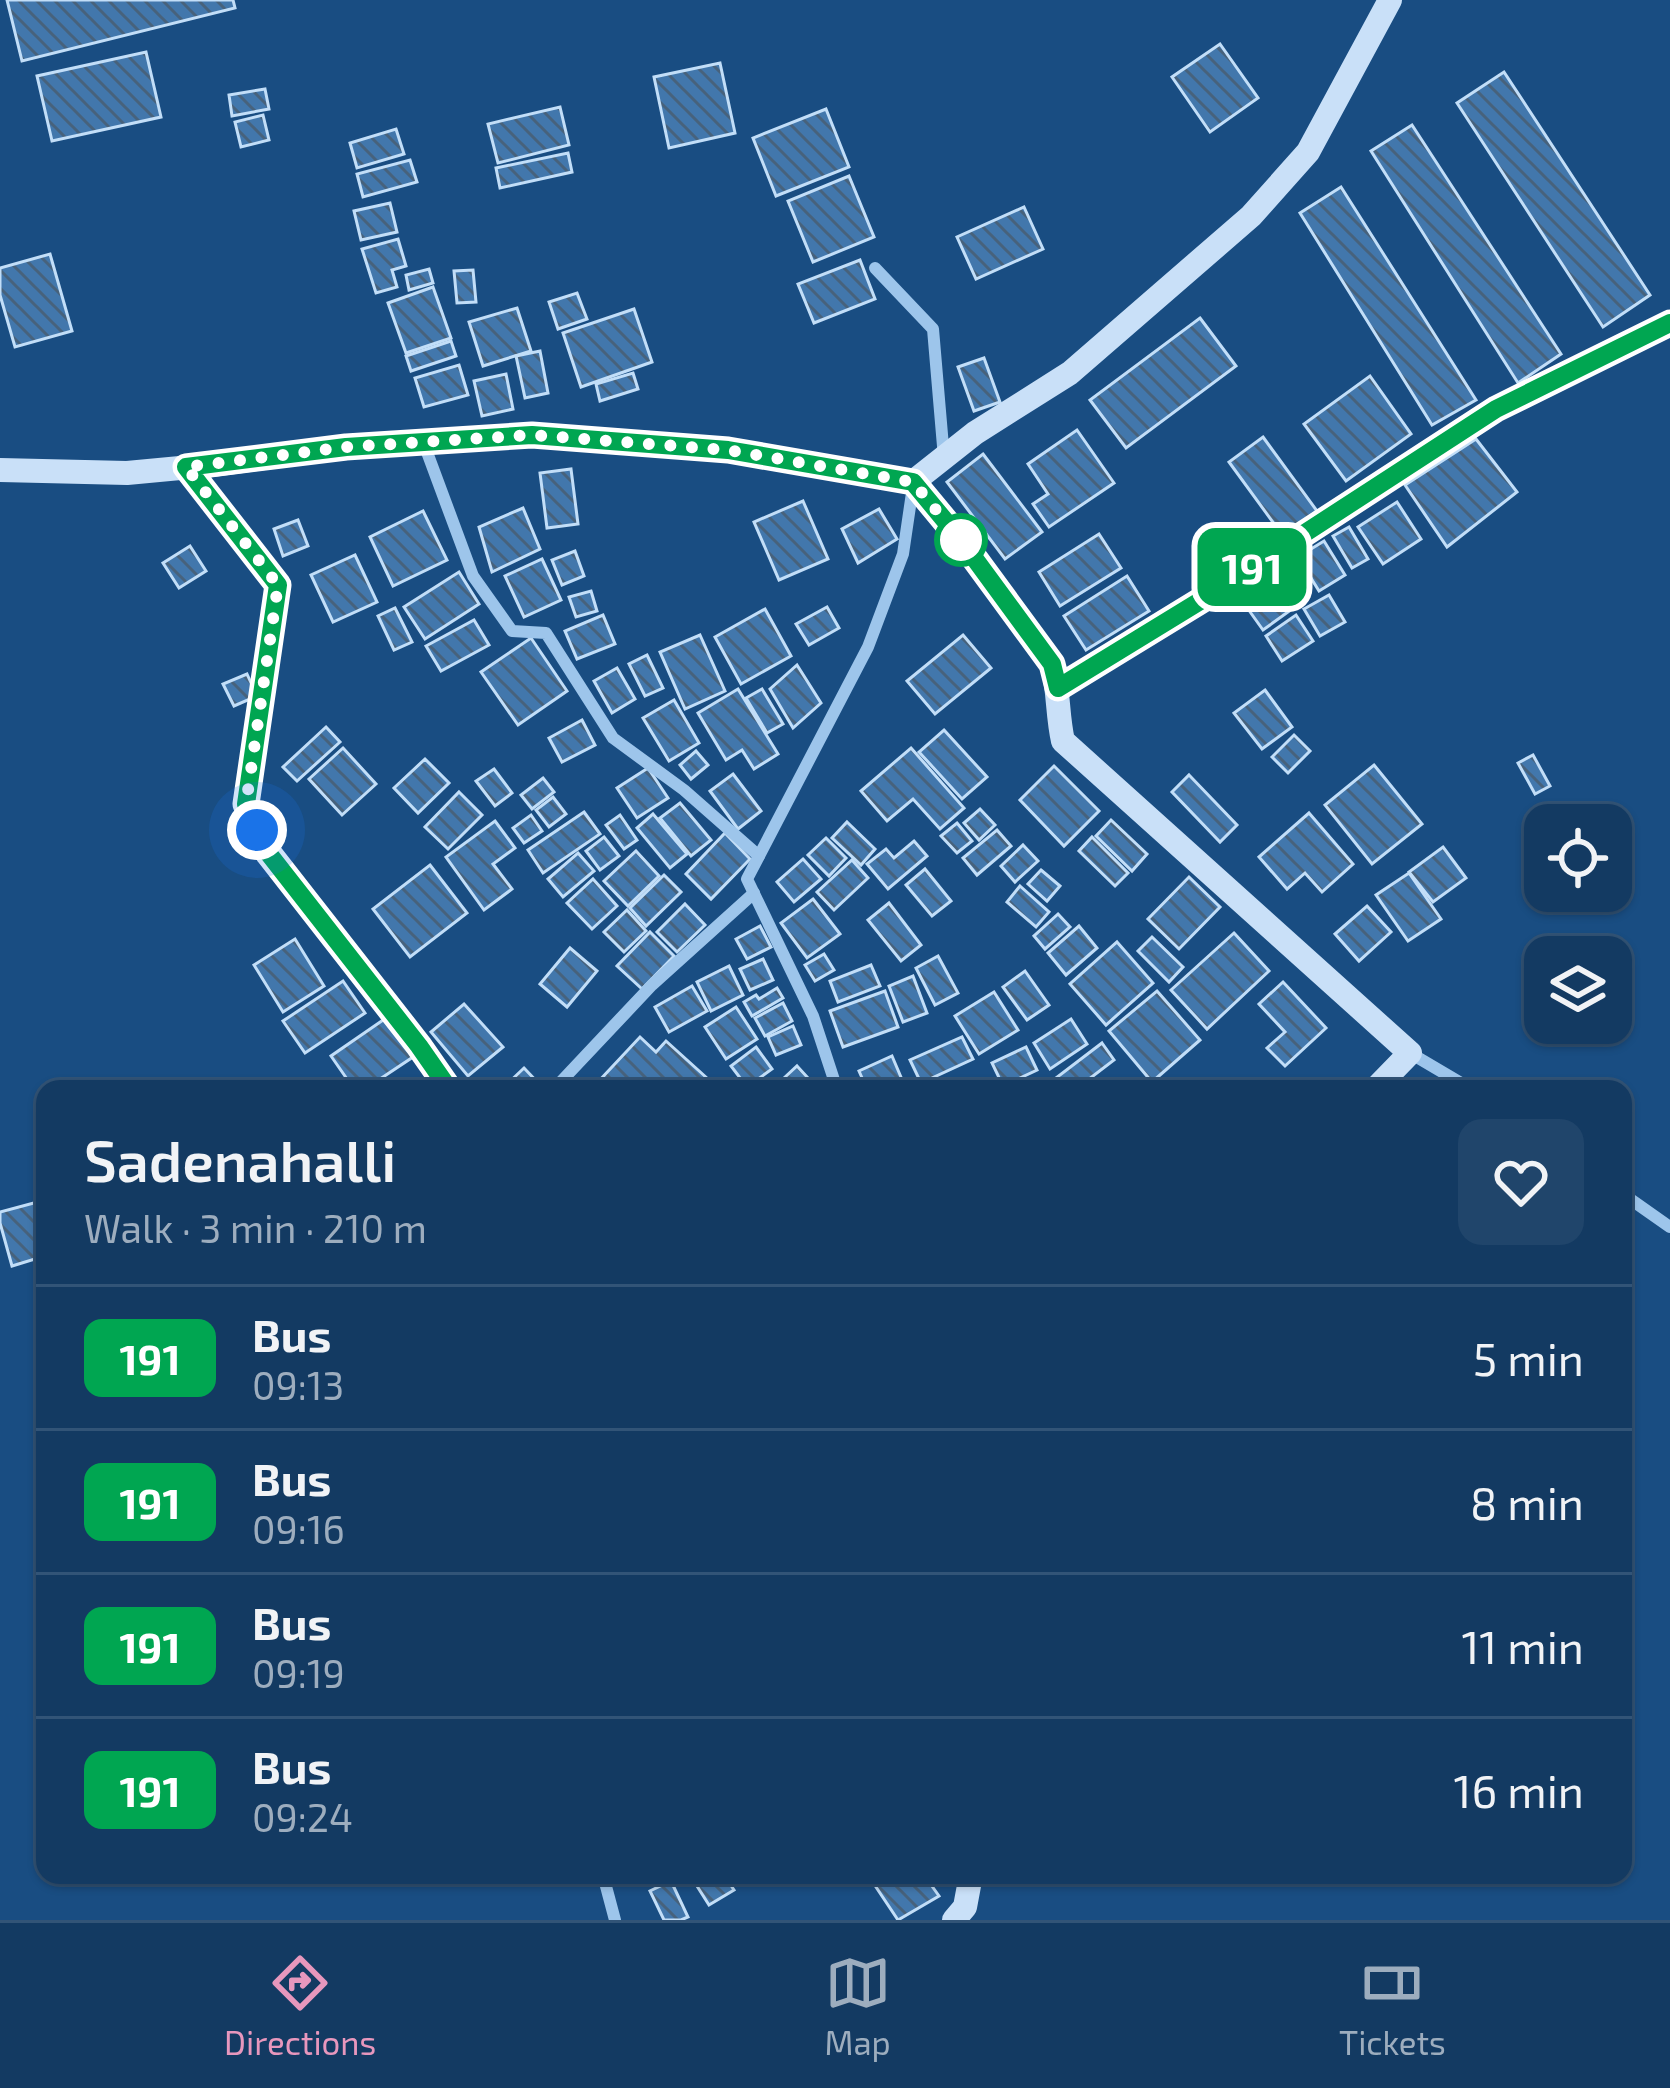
<!DOCTYPE html>
<html lang="en">
<head>
<meta charset="utf-8">
<style>
	body { margin:0; font-family:"Exo 2",sans-serif; background:#20456b; color:#f1f3f6; height:100vh; display:flex; flex-direction:column; font-size:45px; white-space:nowrap }
	* { box-sizing:border-box; margin:0 }
	p { font-size:39px; color:#9dadbe }
	.icon { flex:none; width:66px; height:66px; fill:none; stroke:currentColor; stroke-width:2; stroke-linecap:round; stroke-linejoin:round }
	.map { position:relative; flex:1; overflow:hidden }
	.drawer { position:absolute; left:36px; top:1080px; width:1596px; height:804px; display:flex; flex-direction:column; background:#133a62; border-radius:24px; box-shadow:0 3px 9px #0004,0 0 0 3px #325477 }
	.drawer>* { flex:none }
	.badge { padding:0 24px; border-radius:18px; font-size:42px; line-height:78px }
	.tools { position:absolute; left:1524px; top:804px; display:grid; gap:24px }
	.tools a { display:grid; place-items:center; width:108px; height:108px; border-radius:24px; background:#133a62; box-shadow:0 3px 9px #0004,0 0 0 3px #325477; font-size:60px }
	.you { position:absolute; width:60px; height:60px; margin:-30px; border:9px solid #fff; border-radius:50%; background:#1a73e8; box-shadow:0 0 0 18px #1a73e833 }
	.map>.badge { position:absolute; translate:-50% -50%; box-shadow:0 0 0 6px #fff }
	.round { display:grid; place-items:center; flex:none; width:126px; height:126px; border-radius:24px; background:#20456b }
	.head { display:flex; align-items:center; justify-content:space-between; height:204px; padding:0 48px }
	h1 { font-size:57px; font-weight:600; line-height:90px }
	ul { padding:0; list-style:none }
	li { display:flex; align-items:center; gap:36px; height:144px; padding:0 48px; border-top:3px solid #325477 }
	li div { flex:1 }
	li b { display:block; font-size:45px }
	li em { font-style:normal }
	li .badge { min-width:132px; font-weight:700; text-align:center }
	.dock { display:flex; justify-content:space-around; align-items:center; height:168px; border-top:3px solid #325477; background:#133a62; font-size:33px; color:#9dadbe }
	.dock a { display:grid; justify-items:center; gap:6px }
	.dock .selected { color:#e797bd }
	.map>svg:first-child { display:block }
</style>
</head>
<body>
<div class="map">
<svg width="1670" height="1920" viewBox="0 0 1670 1920">
	<defs>
		<pattern id="building-back-hatch" width="6" height="6" patternUnits="userSpaceOnUse" patternTransform="scale(3)"><rect width="6" height="6" fill="#4277ac"/><path d="M-1 5l2 2M0 0l6 6M5-1l2 2" fill="none" stroke="#47627c"/></pattern>
	</defs>
	<rect width="100%" height="100%" fill="#194d82"/>
	<!-- building -->
	<g fill="url(#building-back-hatch)" stroke="#c2def8" stroke-width="3">
		<polygon points="7,0 233,0 235,8 22,61"/>
		<polygon points="1220,44 1258,98 1210,132 1172,77"/>
		<polygon points="146,52 161,117 52,141 37,76"/>
		<polygon points="720,63 735,133 669,148 654,77"/>
		<polygon points="1504,72 1650,295 1603,327 1457,103"/>
		<polygon points="265,89 269,109 232,116 229,95"/>
		<polygon points="560,107 569,145 498,163 488,124"/>
		<polygon points="826,109 849,167 776,196 753,138"/>
		<polygon points="263,115 269,140 241,147 235,122"/>
		<polygon points="1412,125 1561,354 1518,383 1371,151"/>
		<polygon points="396,129 404,154 357,168 350,143"/>
		<polygon points="568,153 572,172 500,188 496,168"/>
		<polygon points="410,160 417,182 363,197 357,174"/>
		<polygon points="849,176 874,237 813,262 788,201"/>
		<polygon points="1341,187 1476,400 1432,425 1300,213"/>
		<polygon points="390,203 397,232 361,240 354,211"/>
		<polygon points="1024,207 1043,249 976,279 957,237"/>
		<polygon points="398,239 406,266 392,270 397,287 376,293 362,249"/>
		<polygon points="50,254 72,331 15,347 0,295 0,268"/>
		<polygon points="860,260 875,299 814,323 798,284"/>
		<polygon points="429,269 433,283 409,290 406,275"/>
		<polygon points="473,270 476,302 457,303 454,271"/>
		<polygon points="433,287 451,338 406,353 388,303"/>
		<polygon points="577,293 587,319 558,329 549,302"/>
		<polygon points="517,308 531,351 483,366 469,322"/>
		<polygon points="634,309 652,362 581,387 563,333"/>
		<polygon points="1200,318 1236,366 1126,448 1090,400"/>
		<polygon points="451,341 456,356 411,371 406,356"/>
		<polygon points="540,351 548,393 525,398 516,356"/>
		<polygon points="984,358 1000,402 974,411 958,367"/>
		<polygon points="459,365 468,395 424,407 415,378"/>
		<polygon points="633,373 638,389 600,401 596,384"/>
		<polygon points="506,374 513,409 482,416 474,381"/>
		<polygon points="1370,376 1411,434 1346,481 1304,424"/>
		<polygon points="1077,430 1114,483 1049,527 1033,504 1048,494 1028,464"/>
		<polygon points="1263,437 1317,511 1283,536 1229,462"/>
		<polygon points="1476,439 1517,492 1447,547 1405,485"/>
		<polygon points="983,454 1042,532 1005,559 947,482"/>
		<polygon points="571,469 578,524 547,528 540,473"/>
		<polygon points="803,501 828,559 779,580 754,522"/>
		<polygon points="1397,502 1421,539 1383,564 1358,527"/>
		<polygon points="523,508 540,549 492,572 479,527"/>
		<polygon points="879,509 897,539 858,563 842,529"/>
		<polygon points="423,511 447,560 393,586 370,537"/>
		<polygon points="298,520 308,546 283,556 274,529"/>
		<polygon points="1349,527 1368,559 1352,568 1333,536"/>
		<polygon points="1099,534 1121,568 1060,606 1039,572"/>
		<polygon points="1324,541 1345,575 1319,591 1298,557"/>
		<polygon points="190,546 206,571 179,588 163,563"/>
		<polygon points="575,551 584,576 562,585 552,560"/>
		<polygon points="355,555 377,602 333,622 311,575"/>
		<polygon points="542,559 561,600 524,617 505,576"/>
		<polygon points="459,572 479,604 425,639 404,607"/>
		<polygon points="1127,576 1149,611 1086,650 1064,616"/>
		<polygon points="1281,587 1295,607 1263,630 1248,609"/>
		<polygon points="591,591 597,611 576,617 569,597"/>
		<polygon points="1329,595 1345,622 1320,636 1304,609"/>
		<polygon points="827,607 839,628 809,645 796,624"/>
		<polygon points="395,608 412,642 394,650 378,616"/>
		<polygon points="765,609 791,656 741,684 715,637"/>
		<polygon points="603,615 615,644 577,659 565,631"/>
		<polygon points="1296,615 1313,641 1282,661 1266,636"/>
		<polygon points="474,620 489,645 441,671 426,646"/>
		<polygon points="700,635 725,691 685,709 660,652"/>
		<polygon points="963,635 991,668 935,714 907,681"/>
		<polygon points="531,638 567,691 518,725 481,672"/>
		<polygon points="647,655 663,688 645,696 629,664"/>
		<polygon points="797,665 821,703 793,728 770,689"/>
		<polygon points="617,668 635,699 612,713 594,681"/>
		<polygon points="247,674 257,696 234,706 223,684"/>
		<polygon points="738,689 778,754 754,769 742,750 726,760 698,713"/>
		<polygon points="762,689 783,724 767,733 746,698"/>
		<polygon points="1265,690 1292,727 1262,749 1234,713"/>
		<polygon points="674,700 699,743 669,761 643,718"/>
		<polygon points="582,720 595,745 562,762 549,738"/>
		<polygon points="326,727 340,742 297,781 283,767"/>
		<polygon points="944,730 987,777 962,799 919,752"/>
		<polygon points="1294,735 1310,751 1288,773 1272,757"/>
		<polygon points="343,748 376,784 342,815 309,779"/>
		<polygon points="911,748 964,808 940,829 913,799 887,821 861,791"/>
		<polygon points="696,751 708,765 691,779 680,765"/>
		<polygon points="1533,755 1550,786 1535,794 1518,763"/>
		<polygon points="425,759 449,783 418,813 394,788"/>
		<polygon points="1374,765 1422,824 1372,864 1325,805"/>
		<polygon points="1054,766 1099,811 1064,846 1020,800"/>
		<polygon points="648,768 668,798 637,818 617,788"/>
		<polygon points="494,769 512,793 495,806 476,781"/>
		<polygon points="733,774 761,811 738,829 710,791"/>
		<polygon points="1189,775 1237,825 1220,842 1172,792"/>
		<polygon points="543,778 554,792 532,809 521,795"/>
		<polygon points="459,792 482,815 448,849 425,827"/>
		<polygon points="553,797 566,814 549,827 536,810"/>
		<polygon points="680,803 711,840 691,856 660,818"/>
		<polygon points="980,809 995,825 979,840 964,823"/>
		<polygon points="584,812 600,834 543,873 528,850"/>
		<polygon points="1309,813 1353,864 1322,892 1305,873 1287,889 1259,857"/>
		<polygon points="653,814 687,854 670,868 637,828"/>
		<polygon points="531,815 542,831 524,843 513,828"/>
		<polygon points="620,815 637,840 624,849 606,825"/>
		<polygon points="1111,820 1147,854 1132,871 1096,836"/>
		<polygon points="495,821 515,848 493,864 512,889 484,910 446,857"/>
		<polygon points="847,822 875,849 861,865 832,838"/>
		<polygon points="957,823 972,841 957,853 941,836"/>
		<polygon points="997,830 1011,846 977,875 963,858"/>
		<polygon points="725,833 750,859 711,899 686,874"/>
		<polygon points="604,837 619,856 600,870 586,851"/>
		<polygon points="1092,837 1128,873 1115,886 1079,851"/>
		<polygon points="826,838 846,858 829,876 808,855"/>
		<polygon points="914,841 927,856 888,889 867,864 886,849 894,858"/>
		<polygon points="1023,845 1038,861 1015,882 1001,866"/>
		<polygon points="1443,847 1466,878 1433,902 1409,872"/>
		<polygon points="636,851 659,876 628,906 604,881"/>
		<polygon points="578,853 594,871 563,897 548,879"/>
		<polygon points="803,859 821,879 794,902 777,882"/>
		<polygon points="852,860 868,878 834,910 817,892"/>
		<polygon points="430,865 467,913 410,957 373,909"/>
		<polygon points="925,869 951,901 932,916 906,885"/>
		<polygon points="1041,870 1060,886 1047,901 1028,884"/>
		<polygon points="1409,873 1441,919 1408,941 1376,895"/>
		<polygon points="664,875 681,892 646,926 630,908"/>
		<polygon points="1189,877 1220,907 1179,949 1148,919"/>
		<polygon points="593,879 617,906 592,929 567,903"/>
		<polygon points="1020,886 1049,912 1036,927 1007,902"/>
		<polygon points="813,899 840,934 807,958 781,923"/>
		<polygon points="889,903 921,945 901,961 868,920"/>
		<polygon points="685,904 705,925 677,952 657,932"/>
		<polygon points="1367,906 1391,932 1359,961 1335,934"/>
		<polygon points="627,910 646,931 624,952 604,932"/>
		<polygon points="1058,914 1070,927 1045,949 1034,936"/>
		<polygon points="760,926 771,947 747,959 736,939"/>
		<polygon points="1079,926 1097,948 1066,975 1048,953"/>
		<polygon points="650,932 674,956 642,989 617,966"/>
		<polygon points="1234,933 1269,971 1207,1029 1171,990"/>
		<polygon points="1152,937 1183,967 1169,982 1138,951"/>
		<polygon points="295,939 324,986 283,1012 254,965"/>
		<polygon points="1117,942 1153,983 1106,1025 1070,984"/>
		<polygon points="570,948 597,971 567,1007 540,984"/>
		<polygon points="824,954 834,970 815,981 805,965"/>
		<polygon points="938,956 958,993 935,1005 916,968"/>
		<polygon points="763,959 773,980 750,990 740,969"/>
		<polygon points="871,965 880,986 838,1002 830,981"/>
		<polygon points="729,966 743,995 711,1011 697,982"/>
		<polygon points="1025,971 1049,1005 1027,1020 1003,987"/>
		<polygon points="913,976 927,1013 903,1022 889,986"/>
		<polygon points="343,981 365,1013 305,1053 283,1021"/>
		<polygon points="1283,982 1326,1028 1285,1066 1267,1048 1285,1032 1259,1004"/>
		<polygon points="692,986 707,1011 669,1032 655,1007"/>
		<polygon points="777,988 783,998 752,1016 744,1002 756,995 759,999"/>
		<polygon points="885,991 898,1027 843,1047 830,1011"/>
		<polygon points="1157,991 1200,1040 1152,1082 1109,1031"/>
		<polygon points="994,992 1018,1030 979,1054 955,1016"/>
		<polygon points="783,1003 792,1021 765,1036 755,1018"/>
		<polygon points="464,1004 503,1047 468,1076 431,1032"/>
		<polygon points="736,1007 757,1039 726,1059 705,1027"/>
		<polygon points="386,1018 413,1057 365,1089 354,1089 331,1056"/>
		<polygon points="1071,1019 1087,1044 1050,1069 1034,1043"/>
		<polygon points="793,1026 801,1045 776,1055 768,1037"/>
		<polygon points="640,1037 656,1052 666,1041 708,1079 699,1089 605,1089 598,1082"/>
		<polygon points="962,1037 973,1059 921,1083 910,1060"/>
		<polygon points="1102,1043 1114,1060 1076,1089 1058,1089 1052,1081"/>
		<polygon points="756,1047 772,1069 747,1087 731,1066"/>
		<polygon points="1026,1047 1037,1070 1003,1086 992,1063"/>
		<polygon points="892,1056 906,1089 867,1089 859,1071"/>
		<polygon points="797,1066 818,1089 794,1089 784,1078"/>
		<polygon points="524,1068 542,1087 541,1089 502,1089"/>
		<polygon points="45,1200 45,1256 12,1266 0,1223 0,1212"/>
		<polygon points="690,1875 724,1875 734,1890 709,1905"/>
		<polygon points="868,1875 924,1875 939,1896 898,1920"/>
		<polygon points="671,1881 688,1917 681,1920 664,1920 650,1891"/>
	</g>
	<g fill="none" stroke-linecap="round" stroke-linejoin="round">
		<!-- street -->
		<g stroke="#9dc5eb" stroke-width="12">
			<polyline points="875,268 933,329 944,458"/>
			<polyline points="424,444 473,576 512,631 546,633 613,738 684,790 759,856"/>
			<polyline points="187,468 278,585 246,804 269,854 419,1046 450,1089"/>
			<polyline points="1410,1053 1471,1089"/>
			<polyline points="554,1089 652,985 754,893"/>
			<polyline points="837,1089 813,1016 747,879 868,647 903,554 913,486"/>
			<polyline points="1623,1194 1670,1227"/>
			<polyline points="603,1875 615,1920"/>
		</g>
		<!-- secondary -->
		<g stroke="#c9e0f8" stroke-width="24">
			<path d="M0 470 127 473 212 465 346 447 532 435 728 450 913 482 961 540 1052 664C1059 690 1057 715 1063 741L1410 1053 1375 1089"/>
			<polyline points="913,482 975,433 1070,373 1251,216 1308,152 1390,0"/>
			<polyline points="1058,688 1205,598 1495,409 1670,323"/>
			<polyline points="954,1920 965,1907 971,1875"/>
		</g>
	</g>
	<g fill="none" stroke-linecap="round" stroke-linejoin="round">
		<!-- line casing -->
		<g stroke="#fff" stroke-width="27">
			<polyline id="line" points="449,1089 419,1046 269,854 246,804 278,585 186,467 346,447 532,435 728,450 913,482 961,540 1052,664 1058,688 1205,598 1496,409 1670,323"/>
		</g>
		<!-- line -->
		<use href="#line" stroke="#00a651" stroke-width="18"/>
		<!-- walk -->
		<polyline stroke="#fff" stroke-width="12" stroke-dasharray="0 21.6" points="257,830 246,804 278,585 186,467 346,447 532,435 728,450 913,482 961,540"/>
	</g>
	<!-- markers -->
	<circle fill="#fff" stroke="#00a651" stroke-width="6" cx="961" cy="540" r="24"/>
</svg>
<div class="tools">
<a><svg class="icon" aria-label="locate" viewBox="0 0 24 24"><circle cx="12" cy="12" r="6"/><path d="M12 2v4M12 18v4M2 12h4M18 12h4"/></svg></a>
<a><svg class="icon" aria-label="layers" viewBox="0 0 24 24"><path d="M12 4l9 5-9 5-9-5zM3 14l9 5 9-5"/></svg></a>
</div>
<div class="you" style="left:257px;top:830px"></div>
<b class="badge" style="left:1252px;top:567px;background:#00a651;color:#fff">191</b>
<section class="drawer">
<div class="head"><div><h1>Sadenahalli</h1><p>Walk · 3 min · 210 m</p></div><a class="round"><svg class="icon" aria-label="heart" viewBox="0 0 24 24"><path d="M12 20l-8-8c-3-5 5-10 8-4 3-6 11-1 8 4z"/></svg></a></div>
<ul>
<li><span class="badge" style="background:#00a651;color:#fff">191</span><div><b>Bus</b><p>09:13</p></div><em>5 min</em></li>
<li><span class="badge" style="background:#00a651;color:#fff">191</span><div><b>Bus</b><p>09:16</p></div><em>8 min</em></li>
<li><span class="badge" style="background:#00a651;color:#fff">191</span><div><b>Bus</b><p>09:19</p></div><em>11 min</em></li>
<li><span class="badge" style="background:#00a651;color:#fff">191</span><div><b>Bus</b><p>09:24</p></div><em>16 min</em></li>
</ul>
</section>
</div>
<nav class="dock">
<a class="selected"><svg class="icon" aria-label="directions" viewBox="0 0 24 24"><path d="M12 3l9 9-9 9-9-9zM9 14v-3h6M13 9l2 2-2 2"/></svg>Directions</a>
<a><svg class="icon" aria-label="map" viewBox="0 0 24 24"><path d="M3 6l6-2 6 2 6-2v14l-6 2-6-2-6 2zM9 4v14M15 6v14"/></svg>Map</a>
<a><svg class="icon" aria-label="tickets" viewBox="0 0 24 24"><path d="M3 7h18v10H3zM15 7v10"/></svg>Tickets</a>
</nav>
</body>
</html>
